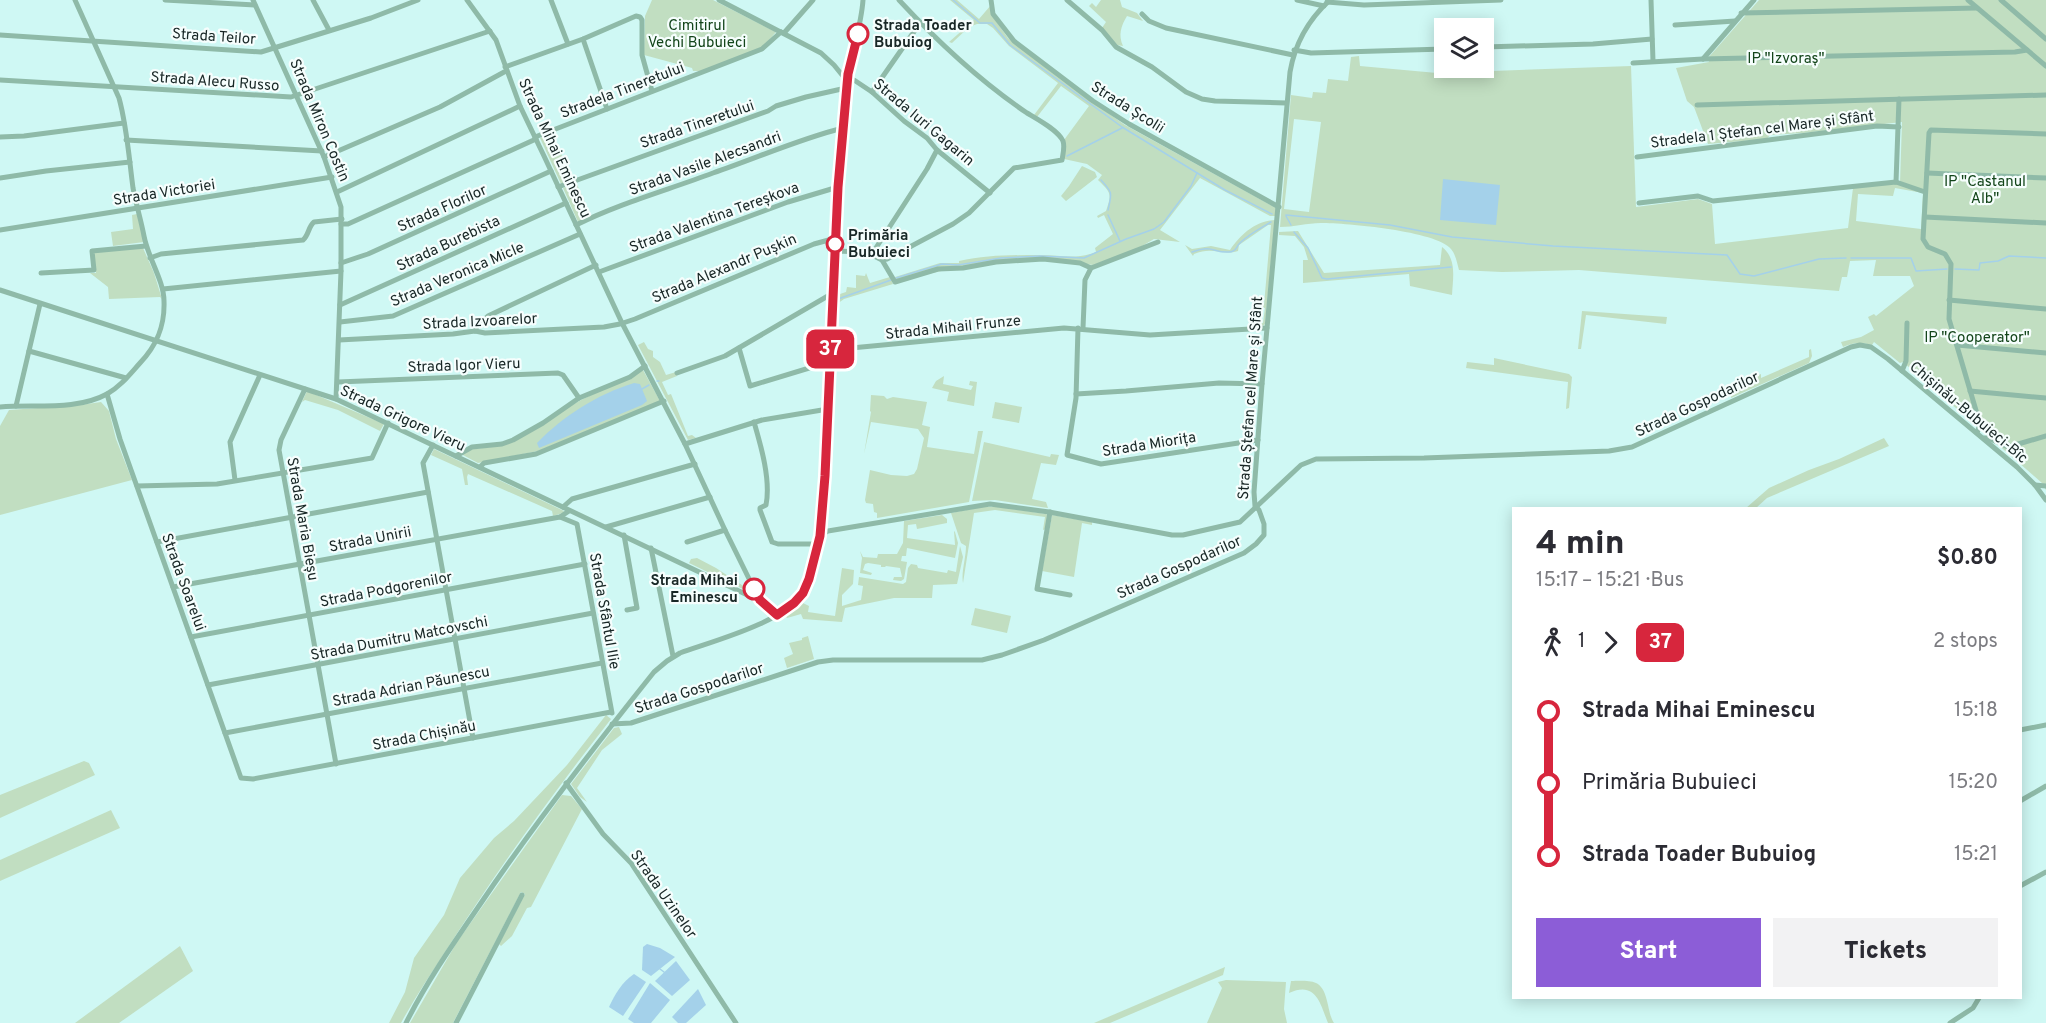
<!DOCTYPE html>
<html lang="en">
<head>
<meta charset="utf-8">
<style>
	body { margin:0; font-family:Overpass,sans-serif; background:#f2f2f3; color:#2b2b33; height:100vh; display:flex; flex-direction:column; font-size:22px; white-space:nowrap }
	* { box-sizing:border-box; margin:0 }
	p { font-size:20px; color:#7c7c81 }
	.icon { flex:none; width:33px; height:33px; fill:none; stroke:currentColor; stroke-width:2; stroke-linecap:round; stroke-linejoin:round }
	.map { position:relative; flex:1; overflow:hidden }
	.details { position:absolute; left:1512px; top:507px; width:510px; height:492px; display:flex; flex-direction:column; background:#fff; border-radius:0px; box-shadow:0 3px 15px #0003 }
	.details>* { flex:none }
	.badge { padding:0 12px; border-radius:9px; font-size:21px; line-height:39px }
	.controls { position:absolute; left:1434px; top:18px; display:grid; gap:12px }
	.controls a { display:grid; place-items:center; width:60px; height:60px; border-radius:0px; background:#fff; box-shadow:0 3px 15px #0003; font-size:30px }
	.map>.badge { position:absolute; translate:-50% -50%; box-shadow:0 0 0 3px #fff }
	.legs { display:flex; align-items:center; gap:9px; height:66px; padding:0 24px; font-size:20px }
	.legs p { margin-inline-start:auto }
	.overview { display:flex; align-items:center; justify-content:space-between; height:102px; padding:0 24px }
	h1 { font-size:33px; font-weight:800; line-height:45px }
	.action { display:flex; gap:12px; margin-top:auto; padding:12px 24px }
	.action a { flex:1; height:69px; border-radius:0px; background:#8c5dd7; color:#fff; font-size:24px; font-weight:800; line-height:69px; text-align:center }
	.action a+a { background:#f2f2f3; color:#2b2b33 }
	ul { padding:0 24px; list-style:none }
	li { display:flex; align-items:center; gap:21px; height:72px; font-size:22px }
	li i { display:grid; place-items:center; width:9px; height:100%; margin:0 8px; background:currentColor }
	li i::after { content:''; width:15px; height:15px; margin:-8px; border:4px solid; border-radius:50%; background:#fff }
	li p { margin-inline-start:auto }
	li:first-child i { background:linear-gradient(#0000 50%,currentColor 0) }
	li:last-child i { background:linear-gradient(currentColor 50%,#0000 0) }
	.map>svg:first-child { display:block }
</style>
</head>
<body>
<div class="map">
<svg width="2046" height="1023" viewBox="0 0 2046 1023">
	<rect width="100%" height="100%" fill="#cff8f4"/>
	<!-- green -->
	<g fill="#c1dec1" fill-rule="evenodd">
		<polygon points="652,0 713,0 776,32 763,47 702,71 693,71 692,68 644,55 645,16"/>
		<path d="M950 0H957L979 19 991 5 993 17 1008 38 1060 79 1125 125 1276 208 1275 216H1270L1200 178 1160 230 1180 242 1154 239 1137 249 1093 265 1042 258 964 266 896 281 895 277 940 263H959V261C986 255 1013 255 1040 255 1061 255 1076 260 1096 252L1095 248 1113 234 1104 215 1098 218 1097 216 1106 211C1112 193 1111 193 1098 180L1102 175 1087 164 1064 159V140L1089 106 1061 86 1037 117 1034 115 1058 83 1009 46 993 28 987 24H977L969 27 952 43 949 42 974 20Z"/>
		<path d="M1101 0H1120L1122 7 1137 13 1143 21 1127 16C1121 26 1118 35 1123 46L1117 45 1102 28 1106 22 1089 6 1092 3 1096 7Z"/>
		<path d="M1759 0H2046V490L2042 483 1903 362 1900 363 1874 342 1872 345C1861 342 1854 342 1843 347L1841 342 1861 337 1874 330 1868 317 1874 314 1876 316 1914 286 1910 276H1873L1876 260 1850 261 1847 277H1842L1839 291 1579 270 1502 272 1459 270C1457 263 1456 255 1451 249 1437 231 1346 223 1321 223 1307 223 1294 227 1280 227L1291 95 1312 98 1313 92 1326 93 1328 79 1348 81 1351 57 1359 56 1360 66 1437 73 1631 66 1636 207 1698 199 1712 204 1715 244 1848 228 1853 188 1900 183 1902 122 1803 133 1770 135 1767 139 1708 144 1694 107 1687 101 1676 68 1709 62 1708 58ZM1294 119 1321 122 1309 212 1284 209ZM1895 188 1923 193 1921 229 1856 221 1858 194 1893 196Z"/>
		<polygon points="551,132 573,179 561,184 540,138"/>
		<polygon points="1082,166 1095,172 1097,177 1066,201 1061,196 1069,186"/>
		<polygon points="576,182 591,216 578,222 563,188"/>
		<polygon points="137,214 144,242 113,246 111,232 133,229 132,215"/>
		<path d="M1275 220 1265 324 1262 327H1250L1249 325 1263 323 1265 308 1261 307 1262 305H1264L1271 225H1268L1239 245 1238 251C1221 256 1213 246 1194 254L1193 256 1185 245 1192 249 1211 246 1230 250C1240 235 1255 221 1275 220Z"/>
		<path d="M1298 231 1324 273 1440 265 1442 247C1457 259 1453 277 1452 295L1410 286 1409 274 1303 283V260H1308L1304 247 1295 236 1279 235V232Z"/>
		<polygon points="143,248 154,273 162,299 160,297 109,299 108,287 90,273 96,273 93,252"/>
		<polygon points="866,273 870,283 890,277 893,284 844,299 837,304 836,313 837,295 846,292 847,287 856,288 856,275 865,276"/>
		<polygon points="1582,311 1667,317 1666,324 1586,315 1581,349 1578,349"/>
		<polygon points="644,342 648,349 653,351 653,357 660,362 666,375 676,372 677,376 662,382 668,395 671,394 688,436 692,435 696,438 688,440 638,345"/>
		<polygon points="1811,349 1812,356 1809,363 1731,398 1731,386 1761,374 1761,378 1809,357 1809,350"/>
		<polygon points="1494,358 1569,374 1572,377 1569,408 1566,409 1568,382 1466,368 1467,362 1494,365"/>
		<polygon points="643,370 660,401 538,451 478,463 461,454 465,450 500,446 581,400"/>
		<polygon points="944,376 943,384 971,390 973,386 969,385 970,381 977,382 974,406 947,401 949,392 932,388 936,381"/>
		<polygon points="307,391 384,424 380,431 338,410 305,400 302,402"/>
		<polygon points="871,395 884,396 887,399 893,397 927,402 922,425 930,427 927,447 974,454 978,431 983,431 969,502 877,518 877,513 874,512 873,504 866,503 865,500 870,470 891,475 907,476 914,474 917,469 924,438 918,429 871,422 864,454 871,412 870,411"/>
		<polygon points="101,402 109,411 116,439 132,480 0,515 0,426 9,410 80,405"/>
		<polygon points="995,402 1022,407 1019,423 992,418"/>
		<polygon points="1884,438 1889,446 1767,498 1756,508 1746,508 1769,488 1809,470 1839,459"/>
		<polygon points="984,442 1050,457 1051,454 1059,455 1056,465 1041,463 1032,499 1046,502 1048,508 995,500 972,501"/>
		<polygon points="434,449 564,511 563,513 553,516 552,511 468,474 467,477 468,485 465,485 462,469 431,455"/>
		<path d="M982 507H999L1046 514 1048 515 1046 529 1043 530 1045 517 995 510 974 513 963 583C961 572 966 558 966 546L961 543 951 513Z"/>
		<polygon points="942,515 947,519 947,523 917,529 916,524 908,525 907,538 955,545 954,531 955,532 958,543 955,558 907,548 906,556 902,556 901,561 907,562 904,579 901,581 893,580 894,577 902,577 900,568 886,566 885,567 881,567 881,565 868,563 865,564 863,570 872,573 871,575 860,573 862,558 860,551 863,557 877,558 878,554 897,554 903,543 904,521"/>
		<polygon points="1052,515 1092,522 1092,525 1082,523 1074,577 1042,571"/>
		<polygon points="960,546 963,557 957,584 933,585 932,598 894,598 845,608 842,622 803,619 801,614 787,618 785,615 803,603 809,606 808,612 835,616 842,568 854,570 853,584 842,595 842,606 861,600 863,586 858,585 859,577 903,584 906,582 908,568 911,564 917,565 918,568 947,573 948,570 956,572"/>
		<polygon points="697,558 716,568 745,587 747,583 750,589 749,592 689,563 691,559"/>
		<polygon points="975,608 1011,616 1007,633 971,625"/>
		<polygon points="808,636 814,659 787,668 784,658 793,654 789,643 802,640 802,638"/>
		<path d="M606 715 611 719C553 793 497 870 447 949 431 974 415 997 401 1023H389L405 992 414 958 444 915 460 878 494 838 514 821 567 765Z"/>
		<polygon points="619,727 622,734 602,750 577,788 587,802 580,797 571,784 614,728"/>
		<polygon points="84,761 89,763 95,775 0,818 0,795"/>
		<polygon points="562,795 571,796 582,809 531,907 527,908 512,936 501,946 499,944 525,894 521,892 453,1023 410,1023 457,942"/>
		<polygon points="111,810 120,828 0,881 0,860"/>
		<polygon points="180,946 193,971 119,1023 75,1023"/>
		<polygon points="1225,967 1223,975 1110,1023 1094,1023"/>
		<polygon points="1226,980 1286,982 1284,1009 1287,1023 1207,1023 1222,988 1218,982"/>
		<path d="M1291 981C1298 981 1309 980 1316 983 1329 989 1327 1013 1334 1023H1328C1320 1003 1316 981 1289 993Z"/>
	</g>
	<!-- water -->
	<g fill="#a4d1ea">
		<polygon points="1443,179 1500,185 1496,225 1440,220"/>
		<path d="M634 383 640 384 647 401 642 405 539 448 537 443C563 416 598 394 634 383Z"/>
		<polygon points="647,944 660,948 675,957 651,976 642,970 643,947"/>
		<polygon points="676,961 690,980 672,996 655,981"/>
		<path d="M634 974 646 982 623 1016 609 1007C615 994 622 982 634 974Z"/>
		<polygon points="650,983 670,1000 651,1023 634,1023 628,1019"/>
		<polygon points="698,989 706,1005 686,1023 678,1023 672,1017"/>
	</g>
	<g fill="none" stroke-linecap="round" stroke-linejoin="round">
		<!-- stream -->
		<g stroke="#a4d1ea" stroke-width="1.5">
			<polyline points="953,0 980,23 992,23 1010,45 1122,127 1225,190 1272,214"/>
			<polyline points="1067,156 1122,128"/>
			<path d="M1101 180C1113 193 1112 193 1108 210"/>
			<polyline points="1108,215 1120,241"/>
			<polyline points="1286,215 1390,225 1452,237 1553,246 1727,255 1740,274 1754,276 1819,259 1846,258"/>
			<polyline points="1286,216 1291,225"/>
			<polyline points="1294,232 1308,248 1322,278 1327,279 1451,267"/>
			<path d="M1192 252C1214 244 1212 253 1229 252 1236 252 1236 247 1239 244 1247 235 1261 228 1271 222"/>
			<polyline points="1851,258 1911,258 1916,271 1947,269"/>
			<polyline points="1955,269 1979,270 1980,263 1998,261 2009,256 2046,258"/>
			<polyline points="896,278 942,264 958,265 1001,258 1040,256 1084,258 1126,239 1154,229 1164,222 1191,186 1197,173"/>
			<polyline points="838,299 891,280"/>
			<polyline points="657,381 659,381"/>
			<polyline points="642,389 649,385"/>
			<polyline points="660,969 664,972"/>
		</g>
		<!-- minor -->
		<g stroke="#8fbaa8" stroke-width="5">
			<polyline points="165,0 255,5"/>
			<polyline points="253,0 324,157 341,207 341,271 336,399"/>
			<polyline points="313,0 329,30"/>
			<polyline points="467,0 496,40 520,106 544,156 622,323 685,444 725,530 759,599"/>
			<polyline points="551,0 568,44"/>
			<polyline points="719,0 821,53 834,65 847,81 854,80 872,92 904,121 927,138 937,150 990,193"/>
			<polyline points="991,0 993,14 1014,41 1093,101 1129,124 1279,207"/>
			<polyline points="1067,0 1102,30 1116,47 1152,67 1186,92 1202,99 1215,101 1286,103"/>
			<polyline points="1297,0 1324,6"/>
			<polyline points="1651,0 1653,61"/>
			<polyline points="1968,0 2046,66"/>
			<polyline points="2001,0 2046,39"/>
			<polyline points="1327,2 1364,5 1501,0"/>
			<polyline points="1741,13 1977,8"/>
			<polyline points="1142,14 1149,21 1166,28 1293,55"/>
			<polyline points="1675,25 1735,21"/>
			<polyline points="784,33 813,0"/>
			<polyline points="0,35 261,52 371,18 418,0"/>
			<polyline points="583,39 607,109"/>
			<polyline points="1484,47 1593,44 1652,39"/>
			<polyline points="1294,50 1311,53 1444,49"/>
			<polyline points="1703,59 1754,0"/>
			<polyline points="1633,63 1703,59 2015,52 2027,50"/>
			<polyline points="505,67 583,39 636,16 640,17 642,20 642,55 652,91"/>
			<polyline points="0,80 291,97 490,31"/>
			<polyline points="872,92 920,23"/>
			<polyline points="1697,105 2046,95"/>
			<polyline points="0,137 24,136 124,123"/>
			<polyline points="535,137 762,49 781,32"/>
			<polyline points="126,140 322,151"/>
			<polyline points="324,157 440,107 506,71"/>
			<polyline points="1637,157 1877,126 1899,127"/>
			<polyline points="1927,173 2046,178"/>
			<polyline points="0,178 46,171 130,162"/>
			<polyline points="1896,182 1899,99"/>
			<polyline points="558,187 768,111 776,106 806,97 846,88"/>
			<polyline points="337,192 520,106"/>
			<polyline points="1639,203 1698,196 1713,201 1896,182 1925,192"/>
			<polyline points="1925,217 2046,223"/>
			<polyline points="341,224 348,224 536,139"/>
			<path d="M576 225C620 203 668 190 713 173 757 158 799 139 843 128"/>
			<polyline points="0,230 332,177"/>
			<path d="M835 251 866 252 882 260 887 259 953 224 969 213 1014 168 1062 160C1063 154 1065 147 1063 141 1058 130 1037 119 1027 113 980 81 937 41 899 0"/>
			<polyline points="872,254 927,169 937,150"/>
			<path d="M150 258 161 254 303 240C309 235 308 227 314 222L342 219"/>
			<polyline points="882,260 895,282 938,269 963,268 996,262 1043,259 1080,263 1091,268 1158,242"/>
			<polyline points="341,263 368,254 551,171"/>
			<polyline points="599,272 788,202 838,187"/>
			<polyline points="41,273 94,270 92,251 146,246"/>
			<polyline points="163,289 341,271"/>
			<polyline points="0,290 336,399 760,601 777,615"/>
			<polyline points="1949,300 2046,309"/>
			<polyline points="340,305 566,203"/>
			<polyline points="340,322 393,316 580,234"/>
			<polyline points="1078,328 1076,398 1067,455 1101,464 1258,440"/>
			<polyline points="1083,328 1085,280 1091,268"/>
			<polyline points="475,331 477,326 488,316 596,265"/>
			<polyline points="339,340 453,334 475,331 485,333 604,327 620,324 635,319 814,244 836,238"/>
			<polyline points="1957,345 2046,353"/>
			<polyline points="739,348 750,386 829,362"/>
			<polyline points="830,350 1064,328 1150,335 1267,328"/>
			<polyline points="29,351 126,378"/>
			<polyline points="1902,371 1906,361 1907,323"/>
			<polyline points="677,373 725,356 833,293"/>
			<polyline points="338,382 558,373 563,375 579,398"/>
			<polyline points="305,389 281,440 279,450 336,764"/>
			<polyline points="1970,391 2046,398"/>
			<polyline points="107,394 120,439 241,778 253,779 611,712"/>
			<polyline points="1076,394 1126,391 1219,383 1262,384"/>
			<polyline points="16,406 40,304"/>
			<path d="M0 407C35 404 76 411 107 394 121 386 130 374 140 363 157 345 165 326 164 301 164 281 148 258 144 236 141 220 136 204 133 188 129 158 127 127 119 98L75 0"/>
			<path d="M754 422C761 446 771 480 766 505L760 508V510L772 542 778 544H818"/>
			<polyline points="1977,433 1980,424 1949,319 1951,264 1945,254 1928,247 1923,239 1929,133 1931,130 2046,134"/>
			<polyline points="1984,438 1988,438 2008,447 2046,436"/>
			<polyline points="685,444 762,420 828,409"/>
			<polyline points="433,445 423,463 473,738"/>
			<polyline points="456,456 472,447 502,444 513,440 543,423 579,398 630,377 645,366"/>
			<polyline points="480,467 484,463 536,454 664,401"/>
			<polyline points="235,480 230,442 260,375"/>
			<polyline points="2035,485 2046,486"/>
			<polyline points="137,486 217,484 372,458 388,423"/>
			<polyline points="563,507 572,499 695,464"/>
			<polyline points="1050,512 1037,589 1070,595"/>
			<polyline points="560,517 577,524 612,713"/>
			<polyline points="606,527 710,497"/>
			<polyline points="624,535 637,608 627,610"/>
			<polyline points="820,536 828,531 990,504 1049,512 1172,535 1183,535 1240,522 1301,465 1316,459 1424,458 1609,451 1632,447 1851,347 1860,345 1871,347 1888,359 2017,467 2035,485 2046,500"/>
			<polyline points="157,542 428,492"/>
			<polyline points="687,542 725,530"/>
			<polyline points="651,548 673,656"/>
			<polyline points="173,587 560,517 569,511"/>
			<polyline points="191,637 585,564"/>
			<polyline points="208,685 593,613"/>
			<path d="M612 724 631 723 818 662 833 660H982L1002 655 1044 640 1244 553 1256 544 1264 535V524L1259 510 1255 506 1254 492 1262 384 1290 72C1295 43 1308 20 1330 0"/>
			<polyline points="2020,730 2046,725"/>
			<polyline points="225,733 602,663"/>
			<polyline points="566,783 603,834 631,863 736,1023"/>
			<polyline points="2020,801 2046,786"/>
			<polyline points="2020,886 2046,872"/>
			<path d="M406 1023C427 981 455 941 481 903 535 823 594 747 654 672L667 661 680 653C713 641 783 623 803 593 818 571 821 521 823 494L838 187 846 88C849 58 861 30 863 0"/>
			<polyline points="456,1023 522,895"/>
			<polyline points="1950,1023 1973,1008 1979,998"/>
		</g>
	</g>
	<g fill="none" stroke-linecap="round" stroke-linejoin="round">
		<!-- line-1 casing -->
		<g stroke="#fff" stroke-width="14">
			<polyline id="line-1" points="754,589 760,600 777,615 794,603 803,593 809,579 820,536 825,476 838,187 848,74 858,34"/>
		</g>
		<!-- line-1 -->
		<use href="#line-1" stroke="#d7263d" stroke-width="9"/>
	</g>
	<!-- markers -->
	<g fill="#fff" stroke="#d7263d" stroke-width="3">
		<circle cx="858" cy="34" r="10"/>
		<circle cx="835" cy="244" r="8"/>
		<circle cx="754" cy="589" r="10"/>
	</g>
	<g text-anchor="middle" stroke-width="4.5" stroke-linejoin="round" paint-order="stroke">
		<!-- park labels -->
		<g font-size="15" fill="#13451a" stroke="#f6fefd">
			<text x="697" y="30">Cimitirul<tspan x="697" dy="17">Vechi Bubuieci</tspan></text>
			<text x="1786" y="63">IP "Izvoraș"</text>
			<text x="1985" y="186">IP "Castanul<tspan x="1985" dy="17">Alb"</tspan></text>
			<text x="1977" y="342">IP "Cooperator"</text>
		</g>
		<!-- stop labels -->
		<g font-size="15" font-weight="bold" fill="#182726" stroke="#f6fefd" text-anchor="start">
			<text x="874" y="30">Strada Toader<tspan x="874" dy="17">Bubuiog</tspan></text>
			<text x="848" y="240">Primăria<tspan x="848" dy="17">Bubuieci</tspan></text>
			<text x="738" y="585" text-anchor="end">Strada Mihai<tspan x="738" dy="17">Eminescu</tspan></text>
		</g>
		<!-- street labels -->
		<g font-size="15" fill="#182726" stroke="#f6fefd">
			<text transform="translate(214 36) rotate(4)" y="5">Strada Teilor</text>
			<text transform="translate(215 81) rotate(4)" y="5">Strada Alecu Russo</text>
			<text transform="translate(622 90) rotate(-21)" y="5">Stradela Tineretului</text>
			<text transform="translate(1128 107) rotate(32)" y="5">Strada Școlii</text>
			<text transform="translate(320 120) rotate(67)" y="5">Strada Miron Costin</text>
			<text transform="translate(924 122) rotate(40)" y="5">Strada Iuri Gagarin</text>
			<text transform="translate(697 124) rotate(-19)" y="5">Strada Tineretului</text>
			<text transform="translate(1762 129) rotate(-7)" y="5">Stradela 1 Ștefan cel Mare și Sfânt</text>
			<text transform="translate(555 148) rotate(65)" y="5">Strada Mihai Eminescu</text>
			<text transform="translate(705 163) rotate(-20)" y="5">Strada Vasile Alecsandri</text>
			<text transform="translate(164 192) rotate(-9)" y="5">Strada Victoriei</text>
			<text transform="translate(442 208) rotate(-24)" y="5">Strada Florilor</text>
			<text transform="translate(714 217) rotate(-20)" y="5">Strada Valentina Tereșkova</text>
			<text transform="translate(448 243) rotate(-25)" y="5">Strada Burebista</text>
			<text transform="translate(724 268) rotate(-23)" y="5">Strada Alexandr Pușkin</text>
			<text transform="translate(457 274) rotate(-23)" y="5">Strada Veronica Micle</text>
			<text transform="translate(480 321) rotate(-3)" y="5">Strada Izvoarelor</text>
			<text transform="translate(953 327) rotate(-6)" y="5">Strada Mihail Frunze</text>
			<text transform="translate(464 365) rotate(-2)" y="5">Strada Igor Vieru</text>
			<text transform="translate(1250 398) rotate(-86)" y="5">Strada Ștefan cel Mare și Sfânt</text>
			<text transform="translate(1697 404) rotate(-25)" y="5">Strada Gospodarilor</text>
			<text transform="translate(1969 412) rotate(40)" y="5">Chișinău-Bubuieci-Bîc</text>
			<text transform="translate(403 418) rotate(25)" y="5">Strada Grigore Vieru</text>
			<text transform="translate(1149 444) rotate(-9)" y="5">Strada Miorița</text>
			<text transform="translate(303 519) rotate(80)" y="5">Strada Maria Bieșu</text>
			<text transform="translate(370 539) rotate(-11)" y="5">Strada Unirii</text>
			<text transform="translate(1179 567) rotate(-24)" y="5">Strada Gospodarilor</text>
			<text transform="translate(184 582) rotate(70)" y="5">Strada Soarelui</text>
			<text transform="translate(386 589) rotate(-11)" y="5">Strada Podgorenilor</text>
			<text transform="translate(605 611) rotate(80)" y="5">Strada Sfântul Ilie</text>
			<text transform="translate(399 638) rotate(-11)" y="5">Strada Dumitru Matcovschi</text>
			<text transform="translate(411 686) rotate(-11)" y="5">Strada Adrian Păunescu</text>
			<text transform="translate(699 688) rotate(-18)" y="5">Strada Gospodarilor</text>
			<text transform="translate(424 735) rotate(-11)" y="5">Strada Chișinău</text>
			<text transform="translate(664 894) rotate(55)" y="5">Strada Uzinelor</text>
		</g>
	</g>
</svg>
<div class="controls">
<a><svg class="icon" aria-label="layers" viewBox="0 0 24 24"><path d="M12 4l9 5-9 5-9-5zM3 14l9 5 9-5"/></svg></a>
</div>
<b class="badge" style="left:830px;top:349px;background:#d7263d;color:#fff">37</b>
<section class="details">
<div class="overview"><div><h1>4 min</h1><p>15:17 – 15:21 · Bus</p></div><b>$0.80</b></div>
<div class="legs"><svg class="icon" aria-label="walk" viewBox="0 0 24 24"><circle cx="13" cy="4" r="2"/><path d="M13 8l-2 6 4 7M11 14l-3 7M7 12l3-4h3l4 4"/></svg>1<svg class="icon" aria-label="forward" viewBox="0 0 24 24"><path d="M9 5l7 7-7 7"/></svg><b class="badge" style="background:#d7263d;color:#fff">37</b><p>2 stops</p></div>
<ul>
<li><i style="color:#d7263d"></i><b>Strada Mihai Eminescu</b><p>15:18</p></li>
<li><i style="color:#d7263d"></i><span>Primăria Bubuieci</span><p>15:20</p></li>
<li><i style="color:#d7263d"></i><b>Strada Toader Bubuiog</b><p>15:21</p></li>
</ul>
<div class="action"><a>Start</a><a>Tickets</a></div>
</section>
</div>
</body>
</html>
